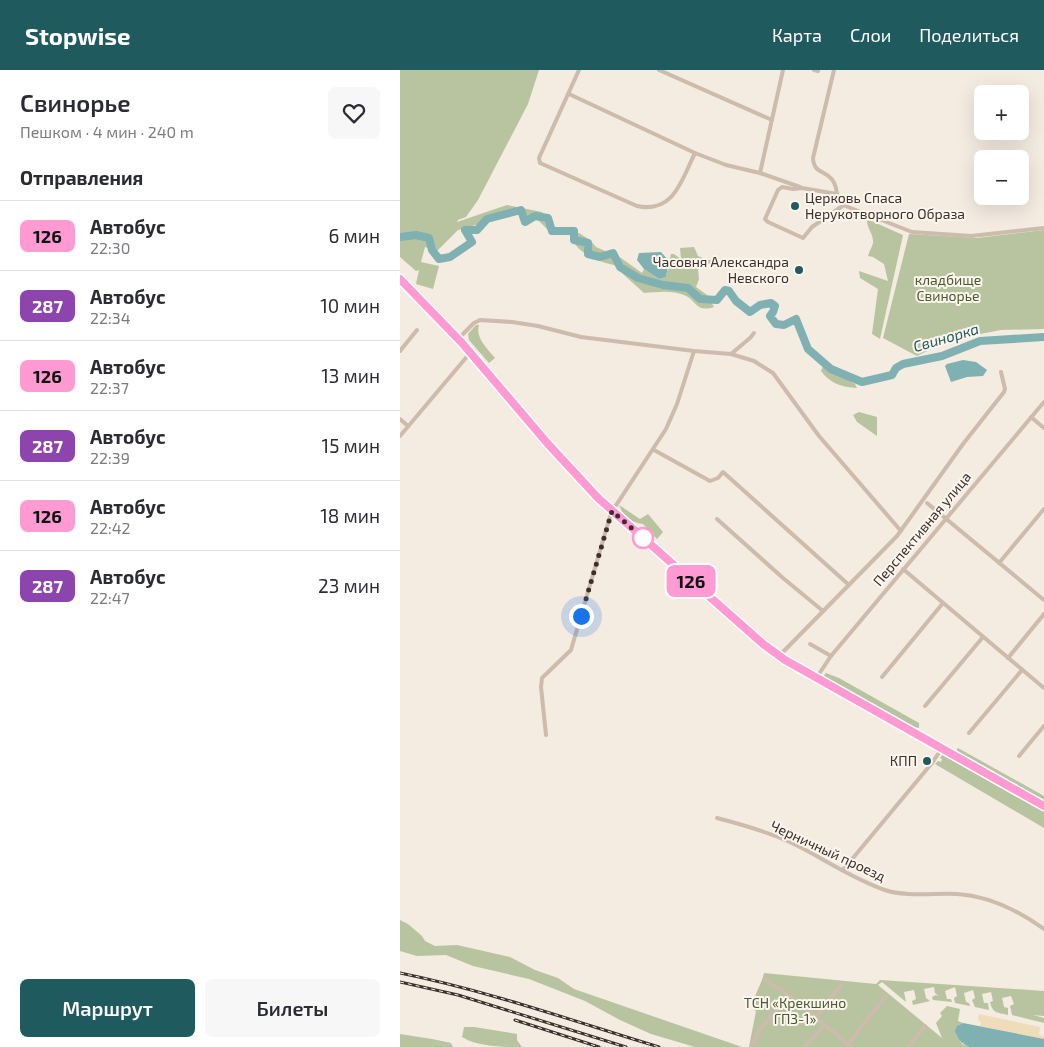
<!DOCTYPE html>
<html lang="ru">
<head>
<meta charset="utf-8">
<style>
	body { margin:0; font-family:"Exo 2",sans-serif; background:#f7f7f7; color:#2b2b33; height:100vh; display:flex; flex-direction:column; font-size:19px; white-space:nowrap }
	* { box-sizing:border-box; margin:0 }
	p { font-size:16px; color:#7c7c81 }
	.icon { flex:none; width:28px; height:28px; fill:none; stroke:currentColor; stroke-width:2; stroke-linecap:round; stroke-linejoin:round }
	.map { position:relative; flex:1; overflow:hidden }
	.details { display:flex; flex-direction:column; background:#fff; width:400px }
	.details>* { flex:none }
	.badge { padding:0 10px; border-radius:8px; font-size:18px; line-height:32px }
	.buttons { position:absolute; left:574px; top:15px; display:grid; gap:10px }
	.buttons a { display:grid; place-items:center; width:55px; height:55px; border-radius:8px; background:#fff; box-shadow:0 5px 20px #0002; font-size:25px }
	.you { position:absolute; width:25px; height:25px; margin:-12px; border:4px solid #fff; border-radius:50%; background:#1a73e8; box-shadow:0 0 0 8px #1a73e833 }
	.map>.badge { position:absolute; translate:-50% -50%; box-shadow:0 0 0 2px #fff }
	h2 { padding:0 20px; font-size:19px; line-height:45px }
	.round { display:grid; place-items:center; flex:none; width:52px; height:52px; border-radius:8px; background:#f7f7f7 }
	.summary { display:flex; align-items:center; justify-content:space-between; height:85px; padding:0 20px }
	h1 { font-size:24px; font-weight:600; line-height:38px }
	.action { display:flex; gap:10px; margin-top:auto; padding:10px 20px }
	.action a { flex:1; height:58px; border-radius:8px; background:#1f5a5e; color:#fff; font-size:20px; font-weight:600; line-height:58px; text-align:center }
	.action a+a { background:#f7f7f7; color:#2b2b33 }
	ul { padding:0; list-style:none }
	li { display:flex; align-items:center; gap:15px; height:70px; padding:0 20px; border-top:1px solid #e1e1e2 }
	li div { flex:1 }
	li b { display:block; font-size:19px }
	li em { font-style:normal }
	li .badge { min-width:55px; font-weight:700; text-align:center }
	header { display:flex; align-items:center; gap:30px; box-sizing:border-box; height:70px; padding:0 25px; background:#1f5a5e; color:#fff }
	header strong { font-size:24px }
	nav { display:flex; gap:28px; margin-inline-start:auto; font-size:18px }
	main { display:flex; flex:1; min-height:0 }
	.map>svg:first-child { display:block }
</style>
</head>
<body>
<header>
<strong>Stopwise</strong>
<nav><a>Карта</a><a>Слои</a><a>Поделиться</a></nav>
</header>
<main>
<section class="details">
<div class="summary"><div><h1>Свинорье</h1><p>Пешком · 4 мин · 240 m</p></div><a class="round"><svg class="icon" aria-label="heart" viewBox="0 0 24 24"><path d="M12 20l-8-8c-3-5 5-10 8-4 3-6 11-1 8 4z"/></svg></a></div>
<h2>Отправления</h2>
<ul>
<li><span class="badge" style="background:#ff9ad2;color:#111">126</span><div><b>Автобус</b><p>22:30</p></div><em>6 мин</em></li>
<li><span class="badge" style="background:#8e44ad;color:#fff">287</span><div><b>Автобус</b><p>22:34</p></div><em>10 мин</em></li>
<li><span class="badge" style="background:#ff9ad2;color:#111">126</span><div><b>Автобус</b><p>22:37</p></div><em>13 мин</em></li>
<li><span class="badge" style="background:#8e44ad;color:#fff">287</span><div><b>Автобус</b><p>22:39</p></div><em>15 мин</em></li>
<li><span class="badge" style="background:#ff9ad2;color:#111">126</span><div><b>Автобус</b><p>22:42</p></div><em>18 мин</em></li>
<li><span class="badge" style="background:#8e44ad;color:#fff">287</span><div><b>Автобус</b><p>22:47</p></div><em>23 мин</em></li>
</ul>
<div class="action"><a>Маршрут</a><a>Билеты</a></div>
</section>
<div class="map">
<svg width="644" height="977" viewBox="0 0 644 977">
	<rect width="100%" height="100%" fill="#f4ebe1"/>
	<!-- green -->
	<g fill="#b8c4a0">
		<polygon points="0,0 139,0 128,34 78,130 66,147 58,150 57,152 107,135 142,142 155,157 149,161 139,151 120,144 107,146 58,160 37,181 25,177 21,192 39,196 33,219 16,214 19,200 16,201 0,187"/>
		<path d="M469 150 503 165 480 269 472 264 478 219 460 208 459 201 488 211 484 194 473 187 468 186C469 182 472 177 473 173 474 165 467 158 467 151Z"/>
		<polygon points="644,160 644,259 601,260 549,270 517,286 483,268 509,164 577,168"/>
		<path d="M179 163 190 170 196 177 221 188 242 203 244 199 259 209 266 207 271 184H274L281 189 280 178 294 177 298 186 307 190H319L298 198 299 209 296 217 307 225 314 237C295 243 297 230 284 225 272 220 257 222 244 223L223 204 222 196C204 195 177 184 170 166Z"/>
		<path d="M76 255H79C75 268 88 279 95 288L89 293 69 270 68 264Z"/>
		<path d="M423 296 455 314 457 318C441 317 431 314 421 301Z"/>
		<polygon points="459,342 477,347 477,366 457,352 453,345"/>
		<path d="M219 435 240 449 248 444 263 462 257 469 243 454C230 452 224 447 219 435Z"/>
		<polygon points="426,603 439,608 519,653 519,658 514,657 426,608 424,605"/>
		<polygon points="558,678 644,726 644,731 557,681 557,679"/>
		<polygon points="543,684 644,741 644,758 535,694 538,691 541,692 542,689 540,688"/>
		<polygon points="0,850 8,854 22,866 25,871 35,876 57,875 110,887 135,900 158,908 174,919 342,977 295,977 251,964 220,950 185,931 129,909 73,896 46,885 17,886 0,881"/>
		<path d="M364 903 476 914 480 910 644 921V946L633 945 644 948V953L612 945 610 936 614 934 611 926 602 928 604 937 608 938V945C597 942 593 944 590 932L593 931 591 922 582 924 584 933H588L589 940 575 937 572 930 575 928 573 920 564 923 566 932 569 933 570 936 555 933 554 928 557 926 555 917 545 921 547 929H551L552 932 533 930 532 927 536 925 539 926 535 923 534 917 524 919 526 928 530 931 513 935 512 931 516 929 514 920 504 922 506 932 482 912 478 915 542 968 536 953 542 946 540 943 547 936 560 939 558 951 563 953 557 956 562 974 569 977H349L356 941 354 940C352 925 361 917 364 903Z"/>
		<path d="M64 957H74L117 964V970L122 977C103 977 78 977 62 967Z"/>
		<polygon points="0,964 32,969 51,973 53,977 0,977"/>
	</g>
	<!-- sand -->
	<polygon fill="#efdcb8" points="579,944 640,957 639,965 644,966 644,969 580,956 581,952 578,950"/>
	<!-- water -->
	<g fill="#7fb0b2">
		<polygon points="261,182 269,191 266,207 259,209 244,199 237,190 239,183"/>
		<polygon points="563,290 576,292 587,300 583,306 567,307 551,312 545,296 547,294"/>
		<path d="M563 953 644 969V977H569C561 973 558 969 555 961L557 956Z"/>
	</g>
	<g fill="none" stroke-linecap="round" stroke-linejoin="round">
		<!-- river -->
		<polyline stroke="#7fb0b2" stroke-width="8" points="0,167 16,165 29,168 32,180 39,189 50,187 72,172 65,160 77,160 87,149 121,140 125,152 135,146 148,148 152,161 174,161 174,170 188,173 188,184 200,187 213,183 220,197 238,208 263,215 288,218 300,229 317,230 325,220 329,221 336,231 350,242 360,235 371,233 375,236 373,242 370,246 376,254 384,255 396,249 408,279 431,299 462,312 492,305 496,298 503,294 542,286 580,271 644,267"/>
		<!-- minor -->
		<g stroke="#cdbbac" stroke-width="4">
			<path d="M179 0 139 88 140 93 237 136C274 144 282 109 295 83"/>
			<polyline points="259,0 372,50"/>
			<polyline points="414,0 418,1"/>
			<path d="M434 0 413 88C414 109 434 96 437 124"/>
			<polyline points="169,24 295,83 326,95 360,103 400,117"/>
			<polyline points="360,103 383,0"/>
			<polyline points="444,135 412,157 403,168 368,152 365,149 378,120 382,117 393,119 402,118 437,124 444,135 448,137 512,162 571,166 644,158"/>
			<polyline points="58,269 74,253 80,250 112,252 138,256 181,267 294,281 331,284 354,291 373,303 419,366 501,461"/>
			<polyline points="0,281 17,260"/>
			<polyline points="331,284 350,268 354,263"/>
			<polyline points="631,347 644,358"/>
			<polyline points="0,349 8,356"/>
			<polyline points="0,366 70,283"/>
			<polyline points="254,380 310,411 318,408 323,402 449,515"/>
			<polyline points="527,433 644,530"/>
			<polyline points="317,449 383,508 423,541"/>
			<polyline points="599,493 644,439"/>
			<polyline points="503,499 644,618"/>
			<polyline points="410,574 431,586"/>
			<polyline points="379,586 497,466 563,374 604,322 605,319 601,302"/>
			<polyline points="608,588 644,544"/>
			<polyline points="417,607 431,586 644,332"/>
			<polyline points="482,607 543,533"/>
			<polyline points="525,636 583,567"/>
			<polyline points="569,663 622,600"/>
			<polyline points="146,665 141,617 142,608 171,580 211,443 266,359 277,334 294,281"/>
			<polyline points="619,686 644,656"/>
			<path d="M317 748C344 755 372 763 396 775 426 790 453 809 485 820 505 827 534 823 557 824 588 826 619 841 644 859"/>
			<polyline points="443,800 532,693 542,678"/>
			<polyline points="365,910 384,922 452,977"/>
			<polyline points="416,947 441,915"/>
			<polyline points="353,973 359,961 388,925"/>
			<polyline points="448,974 486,926"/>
			<polyline points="405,977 424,955"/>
			<polyline points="508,977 525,956"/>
		</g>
		<!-- secondary -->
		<polyline stroke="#a18a7d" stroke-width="5" points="0,209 58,269 166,394 198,427 363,574 379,586 644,736"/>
		<!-- rail casing -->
		<g stroke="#3b302b" stroke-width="3">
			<g id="rail">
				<path d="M0 903C88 921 173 951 259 977"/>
				<polyline points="0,912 58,925 226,977"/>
				<polyline points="115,950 199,977"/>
			</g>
		</g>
		<!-- rail -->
		<use href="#rail" stroke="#fbf5ee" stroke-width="1" stroke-dasharray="4" stroke-linecap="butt"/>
	</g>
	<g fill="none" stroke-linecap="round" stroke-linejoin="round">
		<!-- line casing -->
		<g stroke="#fff" stroke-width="11">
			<polyline id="line" points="0,209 62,273 148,374 198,428 363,574 385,590 644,736"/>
		</g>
		<!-- line -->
		<use href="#line" stroke="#ff9ad2" stroke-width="8"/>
		<!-- walk -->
		<polyline stroke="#3b302b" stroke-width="5" stroke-dasharray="0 9" points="181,546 212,441 243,468"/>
	</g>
	<!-- markers -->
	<g fill="#1f5a5e" stroke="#fbf5ee" stroke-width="2">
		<circle cx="395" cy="136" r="5"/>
		<circle cx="399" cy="200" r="5"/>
		<circle cx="527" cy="691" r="5"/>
	</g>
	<circle fill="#fff" stroke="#ff9ad2" stroke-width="2.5" cx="243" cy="468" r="10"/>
	<g text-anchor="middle" stroke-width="4" stroke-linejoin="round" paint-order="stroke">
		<!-- poi labels -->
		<g font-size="14" fill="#3b302b" stroke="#fbf5ee" text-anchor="end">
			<text x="405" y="133" text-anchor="start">Церковь Спаса<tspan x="405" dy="16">Нерукотворного Образа</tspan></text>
			<text x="389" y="197">Часовня Александра<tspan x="389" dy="16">Невского</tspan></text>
			<text x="517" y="696">КПП</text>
		</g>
		<!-- park labels -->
		<g font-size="14" fill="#4a5a2e" stroke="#fbf5ee">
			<text x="548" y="215">кладбище<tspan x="548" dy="16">Свинорье</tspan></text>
			<text x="395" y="938">ТСН «Крекшино<tspan x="395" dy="16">ГПЗ-1»</tspan></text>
		</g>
		<!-- street labels -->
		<g font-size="14" fill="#3b302b" stroke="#fbf5ee">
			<text transform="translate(522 459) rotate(-50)" y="5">Перспективная улица</text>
			<text transform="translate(428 781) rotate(25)" y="5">Черничный проезд</text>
		</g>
		<!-- water labels -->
		<g font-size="15" font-style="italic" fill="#1f5a5e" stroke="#fbf5ee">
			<text transform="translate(546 268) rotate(-16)" y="5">Свинорка</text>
		</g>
	</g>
</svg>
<div class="buttons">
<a>+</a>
<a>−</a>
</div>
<div class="you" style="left:181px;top:546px"></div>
<b class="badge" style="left:291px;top:511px;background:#ff9ad2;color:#111">126</b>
</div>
</main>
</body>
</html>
